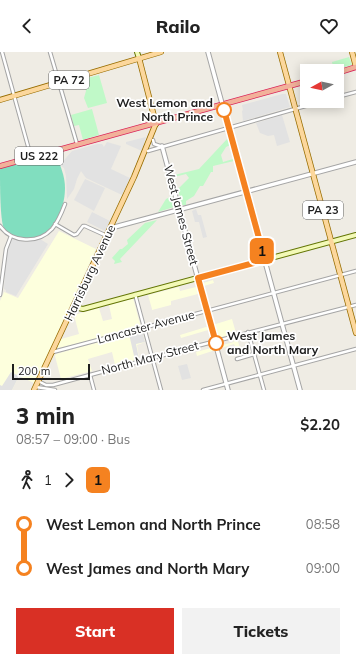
<!DOCTYPE html>
<html lang="en">
<head>
<meta charset="utf-8">
<style>
	body { margin:0; font-family:Mulish,sans-serif; background:#f2f2f2; color:#222; height:100vh; display:flex; flex-direction:column; font-size:15px; white-space:nowrap }
	* { box-sizing:border-box; margin:0 }
	p { font-size:13px; color:#767676 }
	.icon { flex:none; width:22px; height:22px; fill:none; stroke:currentColor; stroke-width:2; stroke-linecap:round; stroke-linejoin:round }
	.map { position:relative; height:338px; overflow:hidden }
	.details { display:flex; flex-direction:column; background:#fff; flex:1 }
	.details>* { flex:none }
	.badge { padding:0 8px; border-radius:6px; font-size:14px; line-height:26px }
	.needle { width:26px; rotate:262deg }
	.fabs { position:absolute; left:300px; top:12px; display:grid; gap:8px }
	.fabs a { display:grid; place-items:center; width:44px; height:44px; border-radius:0px; background:#fff; box-shadow:0 2px 10px #0003; font-size:20px }
	.scale { position:absolute; left:12px; bottom:10px; width:78px; box-sizing:border-box; padding-left:4px; border:2px solid #1e1e1e; border-top:0; font-size:11px; line-height:14px; white-space:nowrap; color:#1e1e1e; -webkit-text-stroke:3px #fff; paint-order:stroke }
	.map>.badge { position:absolute; translate:-50% -50%; box-shadow:0 0 0 2px #fff }
	.legs { display:flex; align-items:center; gap:6px; height:44px; padding:0 16px; font-size:13px }
	.legs p { margin-inline-start:auto }
	.head { display:flex; align-items:center; justify-content:space-between; height:68px; padding:0 16px }
	h1 { font-size:22px; font-weight:800; line-height:30px }
	.button { display:flex; gap:8px; margin-top:auto; padding:8px 16px }
	.button a { flex:1; height:46px; border-radius:0px; background:#d93025; color:#fff; font-size:16px; font-weight:800; line-height:46px; text-align:center }
	.button a+a { background:#f2f2f2; color:#222 }
	ul { padding:0 16px; list-style:none }
	li { display:flex; align-items:center; gap:14px; height:44px; font-size:15px }
	li i { display:grid; place-items:center; width:6px; height:100%; margin:0 5px; background:currentColor }
	li i::after { content:''; width:10px; height:10px; margin:-5px; border:3px solid; border-radius:50%; background:#fff }
	li p { margin-inline-start:auto }
	li:first-child i { background:linear-gradient(#0000 50%,currentColor 0) }
	li:last-child i { background:linear-gradient(currentColor 50%,#0000 0) }
	header { display:flex; justify-content:space-between; align-items:center; height:52px; padding:0 16px; background:#fff; font-size:18px; font-weight:800 }
	.map>svg:first-child { display:block }
</style>
</head>
<body>
<header><svg class="icon" aria-label="back" viewBox="0 0 24 24"><path d="M15 5l-7 7 7 7"/></svg>Railo<svg class="icon" aria-label="heart" viewBox="0 0 24 24"><path d="M12 20l-8-8c-3-5 5-10 8-4 3-6 11-1 8 4z"/></svg></header>
<div class="map">
<svg width="356" height="338" viewBox="0 0 356 338">
	<rect width="100%" height="100%" fill="#efece4"/>
	<!-- education -->
	<g fill="#fdffdd">
		<polygon points="59,179 96,197 54,289 79,282 74,263 99,256 103,269 112,267 109,253 133,246 145,290 137,293 139,307 115,313 112,300 88,307 92,319 61,327 55,304 56,302 128,282 127,279 50,298 34,331 19,324 12,338 0,338 0,249 4,240 18,246"/>
		<polygon points="213,228 214,231 197,236 198,242 171,249 171,253 152,258 152,257 148,243 179,235 180,239 204,233 203,231"/>
		<polygon points="232,267 236,281 218,286 215,276 181,286 180,283"/>
		<polygon points="237,286 240,296 236,297 234,292 197,304 196,300 234,290 233,287"/>
	</g>
	<!-- park -->
	<g fill="#c0f9c8">
		<polygon points="349,5 352,13 334,18 332,10"/>
		<polygon points="99,23 107,51 88,56 84,46 86,39 83,27"/>
		<polygon points="92,57 99,83 83,88 79,73 74,74 71,63"/>
		<polygon points="228,86 230,93 226,95 221,103 223,110 233,107 234,109 213,114 213,120 211,120 203,134 200,134 194,144 186,149 186,153 182,153 178,137 189,126 186,122 174,125 174,123 199,117"/>
		<polygon points="172,144 174,155 158,160 166,147"/>
		<polygon points="157,168 120,207 122,210 114,212 115,209 112,206 120,197 122,197 128,192 127,188 145,171"/>
	</g>
	<!-- pitch -->
	<path fill="#81debf" d="M55 101C60 112 65 124 65 136 65 161 49 192 20 186 14 184 6 180 3 174 0 162 0 131 0 116Z"/>
	<!-- parking -->
	<g fill="#e2e2e2">
		<polygon points="282,42 286,42 290,55 243,69 242,59 243,58 242,53"/>
		<polygon points="282,63 290,90 277,94 274,83 268,84 260,81 256,71"/>
		<polygon points="146,85 144,91 145,93 142,99 126,92 126,90"/>
		<polygon points="107,90 121,94 111,117 130,126 122,143 86,126 81,119 77,127 74,137 67,147 66,124 64,116 60,113 72,99 97,92 102,92 104,95"/>
		<polygon points="85,127 105,136 94,159 74,148"/>
		<polygon points="196,157 198,163 201,163 207,185 203,186 199,170 195,170 192,159"/>
		<polygon points="92,160 110,169 105,179 87,170"/>
		<polygon points="13,186 25,190 40,187 48,192 16,244 6,240 6,238 4,237 6,202 9,192"/>
		<polygon points="142,279 145,290 136,292 139,307 135,308 129,282"/>
		<polygon points="187,312 191,326 182,328 178,314"/>
		<polygon points="11,320 19,324 12,338 0,338 0,333 2,334"/>
	</g>
	<g fill="none" stroke-linecap="round" stroke-linejoin="round">
		<!-- minor casing -->
		<g stroke="#a5a5a5" stroke-width="4.5">
			<g id="minor">
				<polyline points="2,0 31,105"/>
				<polyline points="50,0 77,92"/>
				<polyline points="337,45 356,40"/>
				<polyline points="153,88 154,92 160,94"/>
				<polyline points="148,99 323,49"/>
				<polyline points="55,172 74,183 77,182 83,174 85,174 107,184"/>
				<path d="M0 174C12 191 38 192 52 177 58 170 62 160 65 152"/>
				<polyline points="135,242 161,338"/>
				<polyline points="0,243 6,197 11,184"/>
				<polyline points="248,280 264,338"/>
				<polyline points="53,300 356,219"/>
				<polyline points="237,307 254,302"/>
				<polyline points="90,323 94,338"/>
				<polyline points="38,329 46,333 53,333 197,294 356,253"/>
				<polyline points="36,335 55,338"/>
				<polyline points="203,338 356,297"/>
			</g>
		</g>
		<!-- tertiary casing -->
		<g stroke="#a5a5a5" stroke-width="5.5">
			<g id="tertiary">
				<polyline points="208,0 300,338"/>
				<polyline points="162,94 228,338"/>
				<polyline points="111,176 356,110"/>
			</g>
		</g>
		<!-- secondary casing -->
		<g stroke="#637505" stroke-width="6">
			<g id="secondary">
				<polyline points="137,0 139,6"/>
				<polyline points="73,255 83,257 356,183"/>
			</g>
		</g>
		<!-- primary casing -->
		<g stroke="#986d00" stroke-width="6">
			<g id="primary">
				<polyline points="280,0 356,281"/>
				<polyline points="352,0 356,15"/>
				<polyline points="139,6 156,72"/>
				<polyline points="0,48 161,0"/>
				<polyline points="34,338 134,125 156,71"/>
			</g>
		</g>
		<!-- trunk casing -->
		<g stroke="#da2459" stroke-width="6">
			<g id="trunk">
				<polyline points="337,21 356,15"/>
				<polyline points="0,114 307,29"/>
			</g>
		</g>
		<!-- minor -->
		<use href="#minor" stroke="#fff" stroke-width="2.5"/>
		<!-- tertiary -->
		<use href="#tertiary" stroke="#fff" stroke-width="3.5"/>
		<!-- secondary -->
		<use href="#secondary" stroke="#f3f9b7" stroke-width="4"/>
		<!-- primary -->
		<use href="#primary" stroke="#fcd79c" stroke-width="4.5"/>
		<!-- trunk -->
		<use href="#trunk" stroke="#f2b19a" stroke-width="4.5"/>
	</g>
	<g fill="none" stroke-linecap="round" stroke-linejoin="round">
		<!-- line-1 casing -->
		<g stroke="#fff" stroke-width="9">
			<polyline id="line-1" points="216,291 198,226 265,208 224,58"/>
		</g>
		<!-- line-1 -->
		<use href="#line-1" stroke="#f58220" stroke-width="6"/>
	</g>
	<!-- markers -->
	<g fill="#fff" stroke="#f58220" stroke-width="2">
		<circle cx="224" cy="58" r="7"/>
		<circle cx="216" cy="291" r="7"/>
	</g>
	<g text-anchor="middle" stroke-width="3.5" stroke-linejoin="round" paint-order="stroke">
		<!-- shield labels -->
		<g fill="#fff" stroke="#626262" stroke-width="1">
			<rect x="49" y="19" width="40" height="18" rx="3"/>
			<rect x="15" y="95" width="48" height="18" rx="3"/>
			<rect x="303" y="149" width="40" height="18" rx="3"/>
		</g>
		<g font-size="11" font-weight="bold" fill="#1e1e1e">
			<text x="69" y="32">PA 72</text>
			<text x="39" y="108">US 222</text>
			<text x="323" y="162">PA 23</text>
		</g>
		<!-- stop labels -->
		<g font-size="12" font-weight="bold" fill="#1e1e1e" stroke="#fff" text-anchor="end">
			<text x="213" y="55">West Lemon and<tspan x="213" dy="14">North Prince</tspan></text>
			<text x="227" y="288" text-anchor="start">West James<tspan x="227" dy="14">and North Mary</tspan></text>
		</g>
		<!-- street labels -->
		<g font-size="12" fill="#1e1e1e" stroke="#fff">
			<text transform="translate(181 163) rotate(75)" y="4">West James Street</text>
			<text transform="translate(90 221) rotate(-65)" y="4">Harrisburg Avenue</text>
			<text transform="translate(146 275) rotate(-15)" y="4">Lancaster Avenue</text>
			<text transform="translate(150 306) rotate(-15)" y="4">North Mary Street</text>
		</g>
	</g>
</svg>
<div class="fabs">
<a><svg class="needle" viewBox="-14 -14 28 28"><path d="M0-13l5 13h-10z" fill="#e53935"/><path d="M0 13l5-13h-10z" fill="#767676"/></svg></a>
</div>
<div class="scale">200 m</div>
<b class="badge" style="left:262px;top:199px;background:#f58220;color:#111">1</b>
</div>
<section class="details">
<div class="head"><div><h1>3 min</h1><p>08:57 – 09:00 · Bus</p></div><b>$2.20</b></div>
<div class="legs"><svg class="icon" aria-label="walk" viewBox="0 0 24 24"><circle cx="13" cy="4" r="2"/><path d="M13 8l-2 6 4 7M11 14l-3 7M7 12l3-4h3l4 4"/></svg>1<svg class="icon" aria-label="forward" viewBox="0 0 24 24"><path d="M9 5l7 7-7 7"/></svg><b class="badge" style="background:#f58220;color:#111">1</b></div>
<ul>
<li><i style="color:#f58220"></i><b>West Lemon and North Prince</b><p>08:58</p></li>
<li><i style="color:#f58220"></i><b>West James and North Mary</b><p>09:00</p></li>
</ul>
<div class="button"><a>Start</a><a>Tickets</a></div>
</section>
</body>
</html>
